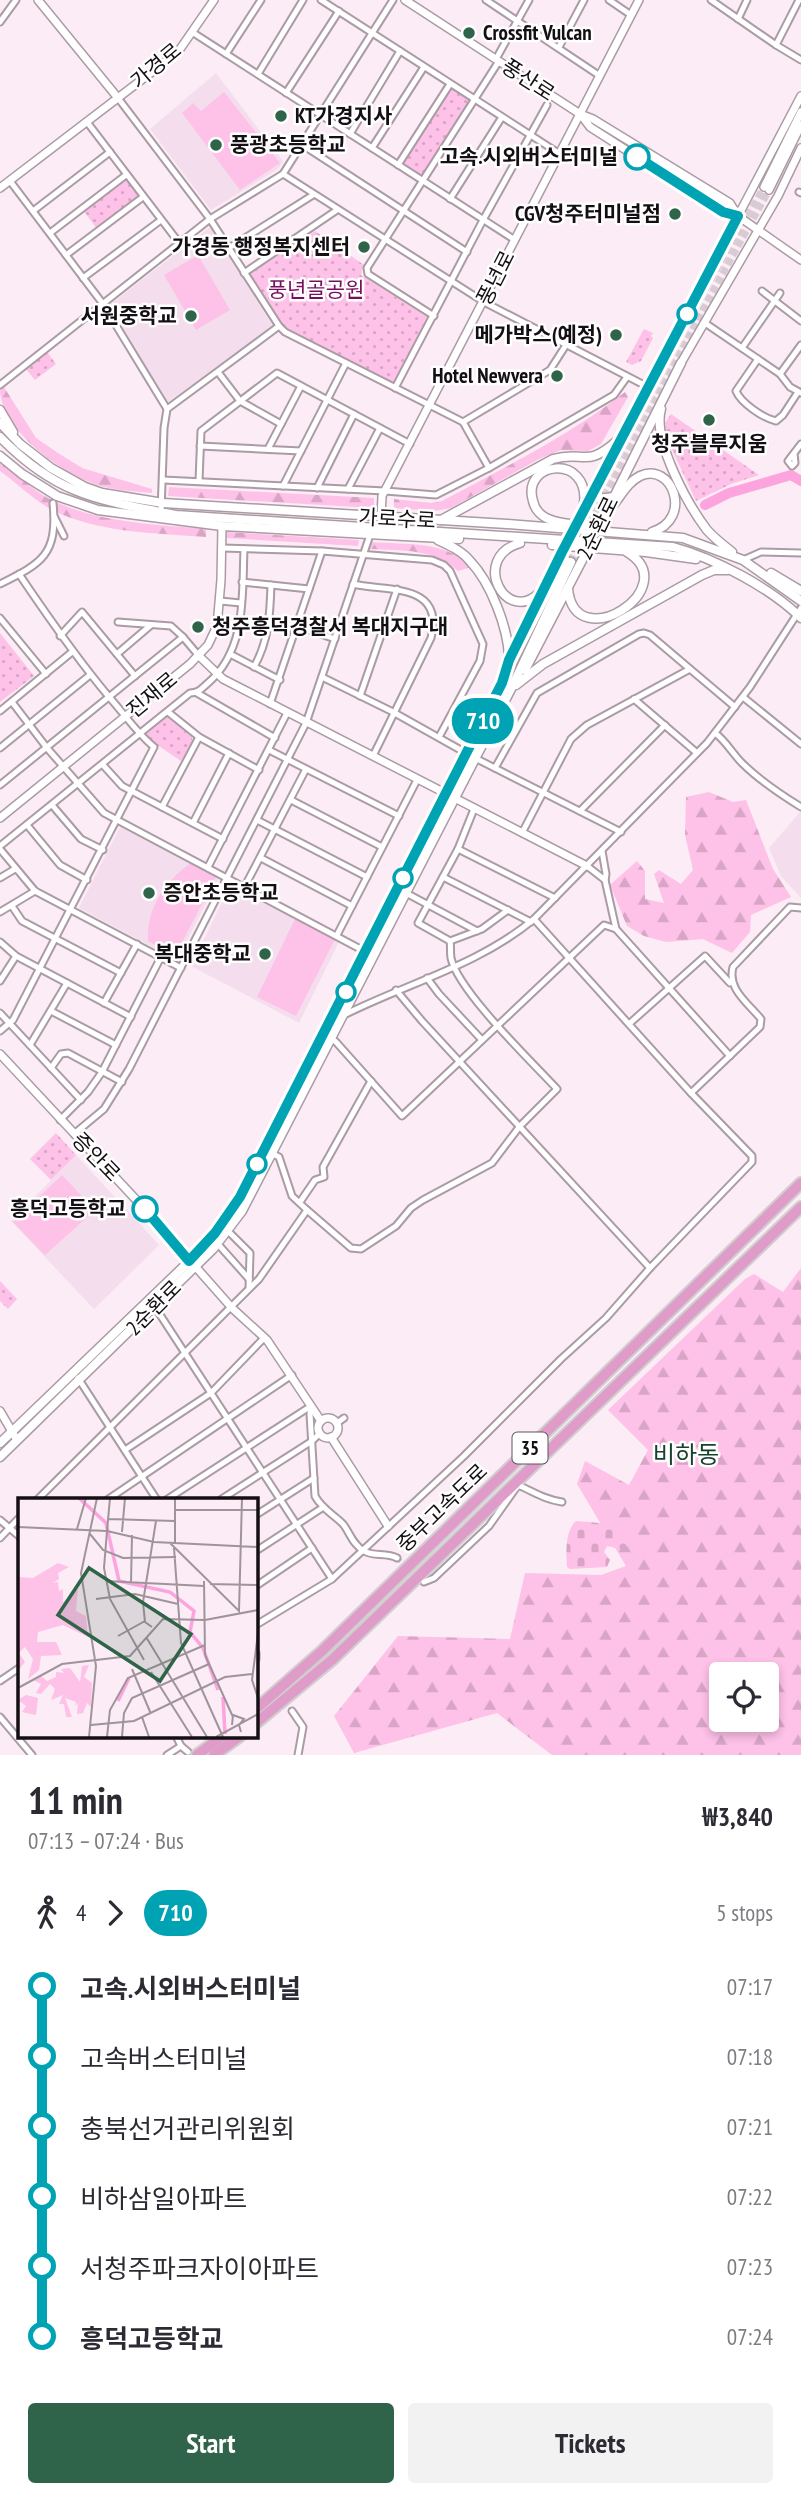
<!DOCTYPE html>
<html lang="en">
<head>
<meta charset="utf-8">
<style>
	body { margin:0; font-family:"PT Sans Narrow","Noto Sans KR",sans-serif; background:#f2f2f3; color:#2b2b33; height:100vh; display:flex; flex-direction:column; font-size:26px; white-space:nowrap }
	* { box-sizing:border-box; margin:0 }
	p { font-size:23px; color:#7c7c81 }
	.icon { flex:none; width:38px; height:38px; fill:none; stroke:currentColor; stroke-width:2; stroke-linecap:round; stroke-linejoin:round }
	.map { position:relative; height:1755px; overflow:hidden }
	.panel { display:flex; flex-direction:column; background:#fff; flex:1 }
	.panel>* { flex:none }
	.badge { padding:0 14px; border-radius:23px; font-size:24px; line-height:46px }
	.buttons { position:absolute; left:709px; top:1662px; display:grid; gap:14px }
	.buttons a { display:grid; place-items:center; width:70px; height:70px; border-radius:7px; background:#fff; box-shadow:0 4px 10px #0003; font-size:35px }
	.map>.badge { position:absolute; translate:-50% -50%; box-shadow:0 0 0 4px #fff }
	.legs { display:flex; align-items:center; gap:10px; height:77px; padding:0 28px; font-size:23px }
	.legs p { margin-inline-start:auto }
	.overview { display:flex; align-items:center; justify-content:space-between; height:119px; padding:0 28px }
	h1 { font-size:38px; font-weight:700; line-height:52px }
	.button { display:flex; gap:14px; margin-top:auto; padding:14px 28px }
	.button a { flex:1; height:80px; border-radius:7px; background:#2f644a; color:#fff; font-size:28px; font-weight:700; line-height:80px; text-align:center }
	.button a+a { background:#f2f2f3; color:#2b2b33 }
	ul { padding:0 28px; list-style:none }
	li { display:flex; align-items:center; gap:24px; height:70px; font-size:26px }
	li i { display:grid; place-items:center; width:10px; height:100%; margin:0 9px; background:currentColor }
	li i::after { content:''; width:18px; height:18px; margin:-9px; border:5px solid; border-radius:50%; background:#fff }
	li p { margin-inline-start:auto }
	li:first-child i { background:linear-gradient(#0000 50%,currentColor 0) }
	li:last-child i { background:linear-gradient(currentColor 50%,#0000 0) }
	.map>svg:first-child { display:block }
</style>
</head>
<body>
<div class="map">
<svg width="801" height="1755" viewBox="0 0 801 1755">
	<defs>
		<pattern id="green-dots" width="8" height="8" patternUnits="userSpaceOnUse" patternTransform="scale(1.75)"><rect width="8" height="8" fill="#fec1e8"/><path d="M2 2h.1M6 6h.1" fill="none" stroke="#d9a5c6" stroke-width="1.8" stroke-linecap="round"/></pattern>
		<pattern id="forest-firs" width="22" height="20" patternUnits="userSpaceOnUse" patternTransform="scale(1.75)"><rect width="22" height="20" fill="#fec1e8"/><path d="M5 1l3.5 6h-7zM16 11l3.5 6h-7z" fill="#d9a5c6"/></pattern>
		<pattern id="cemetery-stones" width="16" height="16" patternUnits="userSpaceOnUse" patternTransform="scale(1.75)"><rect width="16" height="16" fill="#fec1e8"/><path d="M2 7V4a2 2 0 0 1 4 0v3zM10 15v-3a2 2 0 0 1 4 0v3z" fill="#d9a5c6"/></pattern>
	</defs>
	<rect width="100%" height="100%" fill="#fcecf5"/>
	<!-- built -->
	<g fill="#f4deed">
		<polygon points="216,73 283,161 278,169 211,210 150,129"/>
		<polygon points="210,227 273,326 168,402 108,306"/>
		<polygon points="801,811 801,898 781,876 769,848"/>
		<polygon points="120,827 219,878 177,960 79,908"/>
		<polygon points="230,886 339,942 299,1023 191,966"/>
		<polygon points="76,1155 159,1245 94,1309 11,1221"/>
	</g>
	<!-- green -->
	<g fill="url(#green-dots)">
		<polygon points="451,88 472,101 422,177 403,165"/>
		<polygon points="124,180 127,180 139,195 139,198 97,229 83,210"/>
		<polygon points="315,231 364,265 361,275 427,317 394,384 288,330 281,324 250,274"/>
		<polygon points="644,329 653,333 651,336 653,338 641,361 632,365 626,362"/>
		<polygon points="47,352 56,364 35,380 26,369"/>
		<polygon points="671,414 759,475 731,484 696,501 667,439 663,426"/>
		<polygon points="0,633 34,676 0,702"/>
		<polygon points="166,716 191,736 193,741 181,761 147,738 147,733"/>
		<polygon points="56,1133 76,1155 51,1180 30,1159"/>
		<polygon points="0,1281 17,1299 8,1309 0,1301"/>
	</g>
	<!-- forest -->
	<g fill="url(#forest-firs)" fill-rule="evenodd">
		<path d="M4 387 36 438 58 453 82 468 152 489V493C131 491 106 490 87 481 55 468 0 427 0 389Z"/>
		<path d="M625 392 628 397 601 444 588 451 561 450 539 459 451 508 435 511 394 508V499L431 503 442 501C505 467 569 436 625 392Z"/>
		<path d="M0 459C15 471 30 488 46 497 94 523 153 524 206 529V537C156 533 92 533 47 507 31 497 15 482 0 471Z"/>
		<polygon points="169,487 374,498 374,508 168,496"/>
		<polygon points="227,532 359,540 358,546 226,538"/>
		<path d="M371 542C405 545 446 540 471 567L458 571C435 548 401 551 370 549Z"/>
		<polygon points="709,792 733,802 746,800 773,869 791,897 751,915 750,932 732,953 703,939 666,942 644,936 627,926 610,885 637,861 645,871 645,899 664,903 654,874 659,870 681,884 693,870 685,835 686,797"/>
		<path d="M801 1268V1755H552L497 1713 354 1753 334 1716 398 1636 510 1639 525 1573 601 1575 626 1566 577 1484 585 1461 629 1485 648 1450 608 1410 745 1279 754 1274 783 1292ZM721 1675H766V1720H721Z"/>
	</g>
	<!-- cemetery -->
	<path fill="url(#cemetery-stones)" d="M576 1521C600 1523 615 1522 629 1543L624 1550 607 1546 604 1552 610 1560 607 1567 570 1569 567 1567C566 1552 565 1531 576 1521Z"/>
	<!-- pitch -->
	<g fill="#fec1e8">
		<polygon points="224,92 280,163 240,190 182,113 193,103 201,111"/>
		<polygon points="198,255 230,310 196,330 164,275"/>
		<path d="M191 863 216 877 175 956 148 941C146 908 165 881 191 863Z"/>
		<polygon points="295,919 335,939 296,1016 257,997"/>
		<polygon points="62,1175 95,1210 45,1255 13,1222"/>
	</g>
	<g fill="none" stroke-linecap="round" stroke-linejoin="round">
		<!-- river -->
		<polyline stroke="#fda4df" stroke-width="10" points="705,505 729,493 791,475 801,481"/>
		<!-- minor-tunnel -->
		<polyline stroke="#d9cbd3" stroke-width="5" stroke-dasharray="5 2.5" stroke-linecap="butt" points="397,1558 418,1577"/>
		<!-- tertiary-tunnel -->
		<g stroke="#d9cbd3" stroke-width="7" stroke-dasharray="7 3.5" stroke-linecap="butt">
			<polyline points="565,559 699,300 764,187"/>
			<polyline points="571,562 707,302 769,190"/>
		</g>
		<!-- minor casing -->
		<g stroke="#aa9ba4" stroke-width="9">
			<g id="minor">
				<polyline points="321,0 560,154"/>
				<polyline points="486,0 600,76"/>
				<polyline points="609,0 631,15"/>
				<polyline points="711,0 776,45 801,60"/>
				<polyline points="738,19 747,0"/>
				<polyline points="0,22 16,0"/>
				<polyline points="192,32 515,240"/>
				<polyline points="776,45 799,0"/>
				<polyline points="559,47 584,0"/>
				<polyline points="226,54 261,0"/>
				<polyline points="496,59 529,0"/>
				<polyline points="258,74 303,0"/>
				<polyline points="286,93 339,11"/>
				<polyline points="118,98 210,219 279,326 285,332 463,422"/>
				<polyline points="87,122 180,244"/>
				<polyline points="350,134 400,51"/>
				<polyline points="301,144 467,252"/>
				<polyline points="372,148 424,67"/>
				<polyline points="398,165 450,84"/>
				<polyline points="283,174 484,302 648,387"/>
				<polyline points="10,181 103,304 167,409"/>
				<polyline points="799,192 801,193"/>
				<polyline points="450,199 502,117"/>
				<polyline points="33,211 110,152"/>
				<polyline points="50,233 126,175"/>
				<polyline points="229,248 313,195"/>
				<polyline points="66,255 143,197"/>
				<polyline points="244,273 337,210"/>
				<polyline points="83,278 161,220"/>
				<polyline points="762,291 801,321"/>
				<polyline points="434,316 368,274 367,268 499,61"/>
				<polyline points="705,323 780,374 790,387 801,393"/>
				<polyline points="742,348 780,293"/>
				<path d="M758 359 736 391C741 403 763 418 776 421L783 415 798 392"/>
				<polyline points="218,372 240,401 281,424"/>
				<polyline points="780,374 801,345"/>
				<polyline points="0,385 210,219 283,174 393,0"/>
				<polyline points="395,388 483,220 547,105"/>
				<polyline points="463,422 550,370 566,345"/>
				<polyline points="463,422 489,468"/>
				<polyline points="200,446 301,451"/>
				<polyline points="268,449 301,386"/>
				<polyline points="794,453 795,463 792,466 788,461 801,444"/>
				<polyline points="163,480 385,491 436,495 489,468 614,395 627,377"/>
				<polyline points="199,481 201,431 277,373 410,444"/>
				<polyline points="283,486 346,363"/>
				<polyline points="317,488 354,414"/>
				<polyline points="348,489 380,428"/>
				<polyline points="161,512 164,428 167,409 279,326"/>
				<polyline points="54,516 64,536"/>
				<polyline points="222,548 322,551 432,560 444,565 450,571 483,644 480,661 439,737"/>
				<polyline points="743,560 761,552 801,553"/>
				<polyline points="242,582 309,589"/>
				<path d="M0 584C42 563 58 555 53 503"/>
				<path d="M353 584C387 592 445 582 431 638L373 756"/>
				<polyline points="220,601 241,603"/>
				<polyline points="0,618 46,674"/>
				<polyline points="118,622 171,626 183,637"/>
				<polyline points="298,626 335,639"/>
				<polyline points="60,636 82,612 135,676"/>
				<polyline points="117,654 151,625"/>
				<polyline points="230,654 280,680"/>
				<path d="M254 667C269 640 270 615 271 585"/>
				<polyline points="322,677 393,712 466,753"/>
				<polyline points="197,693 275,738"/>
				<polyline points="360,696 397,589"/>
				<polyline points="743,697 801,744"/>
				<polyline points="634,699 697,753"/>
				<polyline points="12,702 47,748 104,813 366,952"/>
				<polyline points="270,704 322,551"/>
				<polyline points="0,711 72,652"/>
				<polyline points="168,712 199,737 259,770"/>
				<path d="M715 733C726 741 732 753 742 763 759 780 780 794 801 807"/>
				<polyline points="0,748 90,675"/>
				<polyline points="269,750 399,816"/>
				<polyline points="475,758 621,832"/>
				<polyline points="103,765 122,786 223,839"/>
				<polyline points="495,768 537,693 639,634 644,633 650,635 690,669"/>
				<polyline points="0,785 183,637 199,656"/>
				<polyline points="291,800 382,847"/>
				<polyline points="52,805 81,839 103,850"/>
				<polyline points="162,807 199,737"/>
				<polyline points="580,811 665,725"/>
				<polyline points="257,820 367,877"/>
				<polyline points="193,823 229,753"/>
				<polyline points="27,825 60,865 87,880"/>
				<polyline points="522,833 571,739 587,725 690,669 735,707"/>
				<path d="M0 846 190 693C199 693 202 688 208 683 247 649 242 595 244 549"/>
				<polyline points="0,849 35,891 181,968"/>
				<polyline points="458,849 555,898"/>
				<polyline points="602,851 606,874 605,880"/>
				<polyline points="261,858 352,906"/>
				<polyline points="587,866 605,880 616,929 730,1056"/>
				<polyline points="208,867 287,713"/>
				<polyline points="443,877 531,922"/>
				<polyline points="0,878 15,869"/>
				<polyline points="245,886 306,769"/>
				<polyline points="406,893 477,931"/>
				<polyline points="12,906 22,921 121,973"/>
				<polyline points="0,912 35,891"/>
				<polyline points="337,935 417,780"/>
				<polyline points="450,941 482,929 508,910"/>
				<polyline points="0,942 16,956 131,1017"/>
				<polyline points="427,978 439,994 482,1040"/>
				<polyline points="0,981 16,956"/>
				<polyline points="396,990 422,1021 650,1268"/>
				<polyline points="104,1003 137,944"/>
				<polyline points="51,1011 116,1045"/>
				<polyline points="0,1013 81,1100"/>
				<path d="M344 1015C408 983 479 965 534 919L707 743 750 687 801 608"/>
				<polyline points="629,1024 705,956 730,983"/>
				<path d="M0 1031 13 1020 154 747C137 733 125 715 110 698 77 659 48 617 19 574"/>
				<polyline points="325,1033 336,1042 402,1116 604,925 616,929"/>
				<polyline points="30,1045 67,983"/>
				<polyline points="51,1068 61,1054 68,1053 122,1082"/>
				<path d="M691 1093 760 1027 761 1019C748 1003 727 989 733 967L790 907 801 908"/>
				<polyline points="60,1120 88,1092 102,1072 161,957"/>
				<polyline points="74,1134 104,1109 129,1069 306,723 370,535"/>
				<polyline points="300,1202 315,1180 324,1177 323,1167 371,1081"/>
				<path d="M307 1210 351 1248 361 1249 396 1226 411 1208 423 1200 492 1163 520 1126 557 1089C532 1062 458 991 451 958 450 952 451 946 450 941L418 923 458 849 474 809"/>
				<polyline points="228,1231 250,1253 249,1288"/>
				<polyline points="217,1243 249,1279"/>
				<polyline points="155,1307 332,1579"/>
				<polyline points="78,1378 157,1500"/>
				<path d="M311 1406 310 1414 315 1496C322 1509 333 1514 343 1524 350 1533 353 1545 364 1551 374 1557 386 1552 397 1558"/>
				<polyline points="337,1423 344,1418"/>
				<polyline points="125,1450 211,1393 264,1338"/>
				<polyline points="37,1500 259,1279 307,1210 292,1196 279,1157 273,1154"/>
				<polyline points="107,1500 292,1375"/>
				<polyline points="166,1500 311,1406"/>
				<polyline points="220,1500 312,1441 320,1433"/>
				<polyline points="256,1515 314,1478"/>
				<polyline points="0,1520 19,1536"/>
				<polyline points="0,1538 19,1518"/>
				<polyline points="256,1551 322,1508"/>
				<path d="M424 1582 434 1578 489 1526 518 1485C536 1493 544 1499 562 1502"/>
				<polyline points="256,1586 312,1548"/>
				<polyline points="256,1625 332,1579 464,1456 561,1359 606,1318 650,1268 752,1162 752,1156 691,1093 534,919"/>
				<polyline points="256,1653 256,1659"/>
				<polyline points="0,1681 19,1668"/>
				<polyline points="292,1711 303,1727 298,1755"/>
				<polyline points="0,1717 32,1755"/>
				<polyline points="176,1736 181,1746 188,1752"/>
				<polyline points="167,1755 181,1746"/>
			</g>
		</g>
		<!-- tertiary casing -->
		<g stroke="#aa9ba4" stroke-width="10">
			<g id="tertiary">
				<polyline points="38,0 118,98"/>
				<polyline points="405,0 580,114 593,119 730,203 738,216"/>
				<polyline points="581,115 590,127 723,212 738,216 801,260"/>
				<polyline points="764,187 801,112"/>
				<polyline points="0,188 178,52 214,0"/>
				<polyline points="769,190 801,125"/>
				<polyline points="738,216 801,96"/>
				<polyline points="681,363 778,196 801,148"/>
				<polyline points="381,518 382,496 639,0"/>
				<polyline points="199,656 223,679 587,866"/>
				<polyline points="0,818 190,664 208,645 217,626 221,580 222,526"/>
				<polyline points="0,1054 141,1205 232,1308 267,1340 321,1421"/>
				<polyline points="0,1411 17,1440"/>
				<circle cx="328" cy="1428" r="10"/>
				<polyline points="331,1437 388,1526"/>
			</g>
		</g>
		<!-- secondary casing -->
		<g stroke="#aa9ba4" stroke-width="11">
			<g id="secondary">
				<path d="M661 409C652 440 688 505 707 530 714 538 723 545 732 552"/>
				<polyline points="0,410 13,432"/>
				<polyline points="0,423 20,444 51,468 85,487 102,493 163,503 507,524 683,538 743,560 801,601"/>
				<path d="M0 437C58 496 99 500 176 515L673 547C714 558 771 588 801 618"/>
				<polyline points="0,456 22,474 57,496 98,510 222,526 459,539"/>
				<polyline points="595,488 600,499 613,497"/>
				<path d="M584 504C590 453 521 461 533 501 535 510 542 517 551 520 564 525 581 525 595 526"/>
				<path d="M614 504C622 494 628 482 640 476 672 461 694 519 652 532"/>
				<path d="M441 520 553 459C585 450 585 469 617 441"/>
				<polyline points="573,532 738,216"/>
				<polyline points="596,533 681,363"/>
				<path d="M438 540C449 545 462 551 470 561 491 583 508 628 509 657"/>
				<path d="M520 543C469 558 507 627 540 592"/>
				<polyline points="552,545 646,552 696,559"/>
				<polyline points="771,573 801,591"/>
				<path d="M568 589C575 659 686 587 627 552"/>
				<polyline points="510,657 567,543"/>
				<polyline points="525,670 590,545"/>
				<polyline points="516,685 543,664 702,575 714,570 727,570"/>
				<polyline points="0,1443 200,1251 216,1233 240,1197 565,559"/>
				<polyline points="0,1457 213,1249 242,1211 511,689 571,562"/>
			</g>
		</g>
		<!-- motorway casing -->
		<g stroke="#d0cfd0" stroke-width="14">
			<g id="motorway">
				<polyline points="256,1709 322,1651 801,1183"/>
				<polyline points="256,1723 333,1659 801,1207"/>
				<polyline points="197,1755 223,1736"/>
				<polyline points="214,1755 240,1736"/>
			</g>
		</g>
		<!-- minor -->
		<use href="#minor" stroke="#fff" stroke-width="5"/>
		<!-- tertiary -->
		<use href="#tertiary" stroke="#fff" stroke-width="7"/>
		<!-- secondary -->
		<use href="#secondary" stroke="#fff" stroke-width="8"/>
		<!-- motorway -->
		<use href="#motorway" stroke="#e09cc9" stroke-width="10"/>
	</g>
	<g fill="none" stroke-linecap="round" stroke-linejoin="round">
		<!-- line-1 casing -->
		<g stroke="#fff" stroke-width="16">
			<polyline id="line-1" points="145,1209 189,1261 215,1233 240,1197 502,683 509,660 562,552 738,216 723,212 637,157"/>
		</g>
		<!-- line-1 -->
		<use href="#line-1" stroke="#00a3b4" stroke-width="10"/>
	</g>
	<!-- markers -->
	<g fill="#2f644a" stroke="#fefefe" stroke-width="2.5">
		<circle cx="469" cy="33" r="7"/>
		<circle cx="281" cy="116" r="7"/>
		<circle cx="216" cy="145" r="7"/>
		<circle cx="675" cy="214" r="7"/>
		<circle cx="364" cy="247" r="7"/>
		<circle cx="191" cy="316" r="7"/>
		<circle cx="616" cy="335" r="7"/>
		<circle cx="557" cy="376" r="7"/>
		<circle cx="709" cy="420" r="7"/>
		<circle cx="198" cy="627" r="7"/>
		<circle cx="149" cy="893" r="7"/>
		<circle cx="265" cy="954" r="7"/>
	</g>
	<g fill="#fff" stroke="#00a3b4" stroke-width="3.5">
		<circle cx="637" cy="157" r="12"/>
		<circle cx="687" cy="314" r="9"/>
		<circle cx="403" cy="878" r="9"/>
		<circle cx="346" cy="992" r="9"/>
		<circle cx="257" cy="1164" r="9"/>
		<circle cx="145" cy="1209" r="12"/>
	</g>
	<g text-anchor="middle" stroke-width="5" stroke-linejoin="round" paint-order="stroke">
		<!-- shield labels -->
		<rect fill="#fefefe" stroke="#5a575a" stroke-width="2" x="512.5" y="1432.5" width="35" height="31" rx="5"/>
		<g font-size="19" font-weight="bold" fill="#140f13">
			<text x="530" y="1455">35</text>
		</g>
		<!-- poi labels -->
		<g font-size="21" font-weight="bold" fill="#140f13" stroke="#fefefe" text-anchor="end">
			<text x="483" y="40" text-anchor="start">Crossfit Vulcan</text>
			<text x="295" y="123" text-anchor="start">KT가경지사</text>
			<text x="230" y="152" text-anchor="start">풍광초등학교</text>
			<text x="661" y="221">CGV청주터미널점</text>
			<text x="350" y="254">가경동 행정복지센터</text>
			<text x="177" y="323">서원중학교</text>
			<text x="602" y="342">메가박스(예정)</text>
			<text x="543" y="383">Hotel Newvera</text>
			<text x="709" y="451" text-anchor="middle">청주블루지움</text>
			<text x="212" y="634" text-anchor="start">청주흥덕경찰서 복대지구대</text>
			<text x="163" y="900" text-anchor="start">증안초등학교</text>
			<text x="251" y="961">복대중학교</text>
		</g>
		<!-- street labels -->
		<g font-size="21" fill="#140f13" stroke="#fefefe">
			<text transform="translate(156 66) rotate(-40)" y="7">가경로</text>
			<text transform="translate(528 80) rotate(33)" y="7">풍산로</text>
			<text transform="translate(496 278) rotate(-63)" y="7">풍년로</text>
			<text transform="translate(397 519) rotate(3)" y="7">가로수로</text>
			<text transform="translate(598 528) rotate(-64)" y="7">2순환로</text>
			<text transform="translate(152 695) rotate(-40)" y="7">진재로</text>
			<text transform="translate(96 1157) rotate(46)" y="7">증안로</text>
			<text transform="translate(154 1308) rotate(-45)" y="7">2순환로</text>
			<text transform="translate(442 1508) rotate(-44)" y="7">중부고속도로</text>
		</g>
		<!-- stop labels -->
		<g font-size="21" font-weight="bold" fill="#140f13" stroke="#fefefe" text-anchor="end">
			<text x="618" y="164">고속.시외버스터미널</text>
			<text x="126" y="1216">흥덕고등학교</text>
		</g>
		<!-- park labels -->
		<g font-size="21" fill="#770f5f" stroke="#fefefe">
			<text x="316" y="297">풍년골공원</text>
		</g>
		<!-- quarter labels -->
		<g font-size="24" fill="#16412d" stroke="#fefefe">
			<text x="686" y="1463">비하동</text>
		</g>
	</g>
	<!-- overview -->
	<g transform="translate(18 1498)">
		<rect width="240" height="240" fill="#fcecf5"/>
		<path d="M40 65 51 69 40 75 41 81 35 85 40 84 41 93 45 91V104L60 91 58 113 68 118 70 139 45 127 20 134 19 144H38L44 157 23 158 21 172 10 181 15 161 7 149 1 155 7 164 0 173V79L15 80ZM71 167 66 179 74 185 73 209 69 205 65 215 59 216 60 205 57 208 58 204 47 200 54 219H48L46 206H41L45 197 33 202 37 191 32 186 23 196 18 195 23 186 15 182 23 178 29 183 38 179V174L46 175 43 171 52 170 62 184 64 168ZM8 197 20 200 18 217 4 214 8 208 0 202Z" fill="#fec1e8"/>
		<path fill="none" stroke="#fda4df" stroke-width="3.5" d="M61 0 88 25 101 83 152 94 176 113 172 134 185 150 200 192M205 199 207 236M100 203 111 180"/>
		<path fill="none" stroke="#9f949b" stroke-width="2" d="M92 0 89 33 136 44 240 49M157 12H240M90 21 157 23M0 29 89 33M59 31 68 0M89 33 86 70 92 101 126 162M104 34 107 0M72 36 85 52 105 60 158 59M152 45 221 113 224 0M157 46V0M156 50 163 145 205 239M88 83 186 88M186 83 187 157 215 219M113 85 114 37M192 86 240 87M78 101 117 96 160 106M134 129 127 124 125 104 138 23M240 135 234 182 240 200M100 138 127 123M128 139 189 239M114 171 133 216M133 174 174 239M0 190 44 166 112 158 145 121 187 122 240 112M124 219 131 239M73 227 116 223 207 179 234 176M214 227 215 217 226 221 221 227 223 234M71 239 78 168 63 75 79 0M89 239 92 212 110 180 187 147M104 239 106 215 114 200 191 166M198 239 240 216"/>
		<path fill="#2f644a" fill-opacity="0.15" stroke="#2f644a" stroke-width="3.5" d="M71 70 173 136 142 183 40 117Z"/>
		<rect width="240" height="240" fill="none" stroke="#140f13" stroke-width="3.5"/>
	</g>
</svg>
<div class="buttons">
<a><svg class="icon" aria-label="locate" viewBox="0 0 24 24"><circle cx="12" cy="12" r="6"/><path d="M12 2v4M12 18v4M2 12h4M18 12h4"/></svg></a>
</div>
<b class="badge" style="left:483px;top:721px;background:#00a3b4;color:#fff">710</b>
</div>
<section class="panel">
<div class="overview"><div><h1>11 min</h1><p>07:13 – 07:24 · Bus</p></div><b>₩3,840</b></div>
<div class="legs"><svg class="icon" aria-label="walk" viewBox="0 0 24 24"><circle cx="13" cy="4" r="2"/><path d="M13 8l-2 6 4 7M11 14l-3 7M7 12l3-4h3l4 4"/></svg>4<svg class="icon" aria-label="forward" viewBox="0 0 24 24"><path d="M9 5l7 7-7 7"/></svg><b class="badge" style="background:#00a3b4;color:#fff">710</b><p>5 stops</p></div>
<ul>
<li><i style="color:#00a3b4"></i><b>고속.시외버스터미널</b><p>07:17</p></li>
<li><i style="color:#00a3b4"></i><span>고속버스터미널</span><p>07:18</p></li>
<li><i style="color:#00a3b4"></i><span>충북선거관리위원회</span><p>07:21</p></li>
<li><i style="color:#00a3b4"></i><span>비하삼일아파트</span><p>07:22</p></li>
<li><i style="color:#00a3b4"></i><span>서청주파크자이아파트</span><p>07:23</p></li>
<li><i style="color:#00a3b4"></i><b>흥덕고등학교</b><p>07:24</p></li>
</ul>
<div class="button"><a>Start</a><a>Tickets</a></div>
</section>
</body>
</html>
